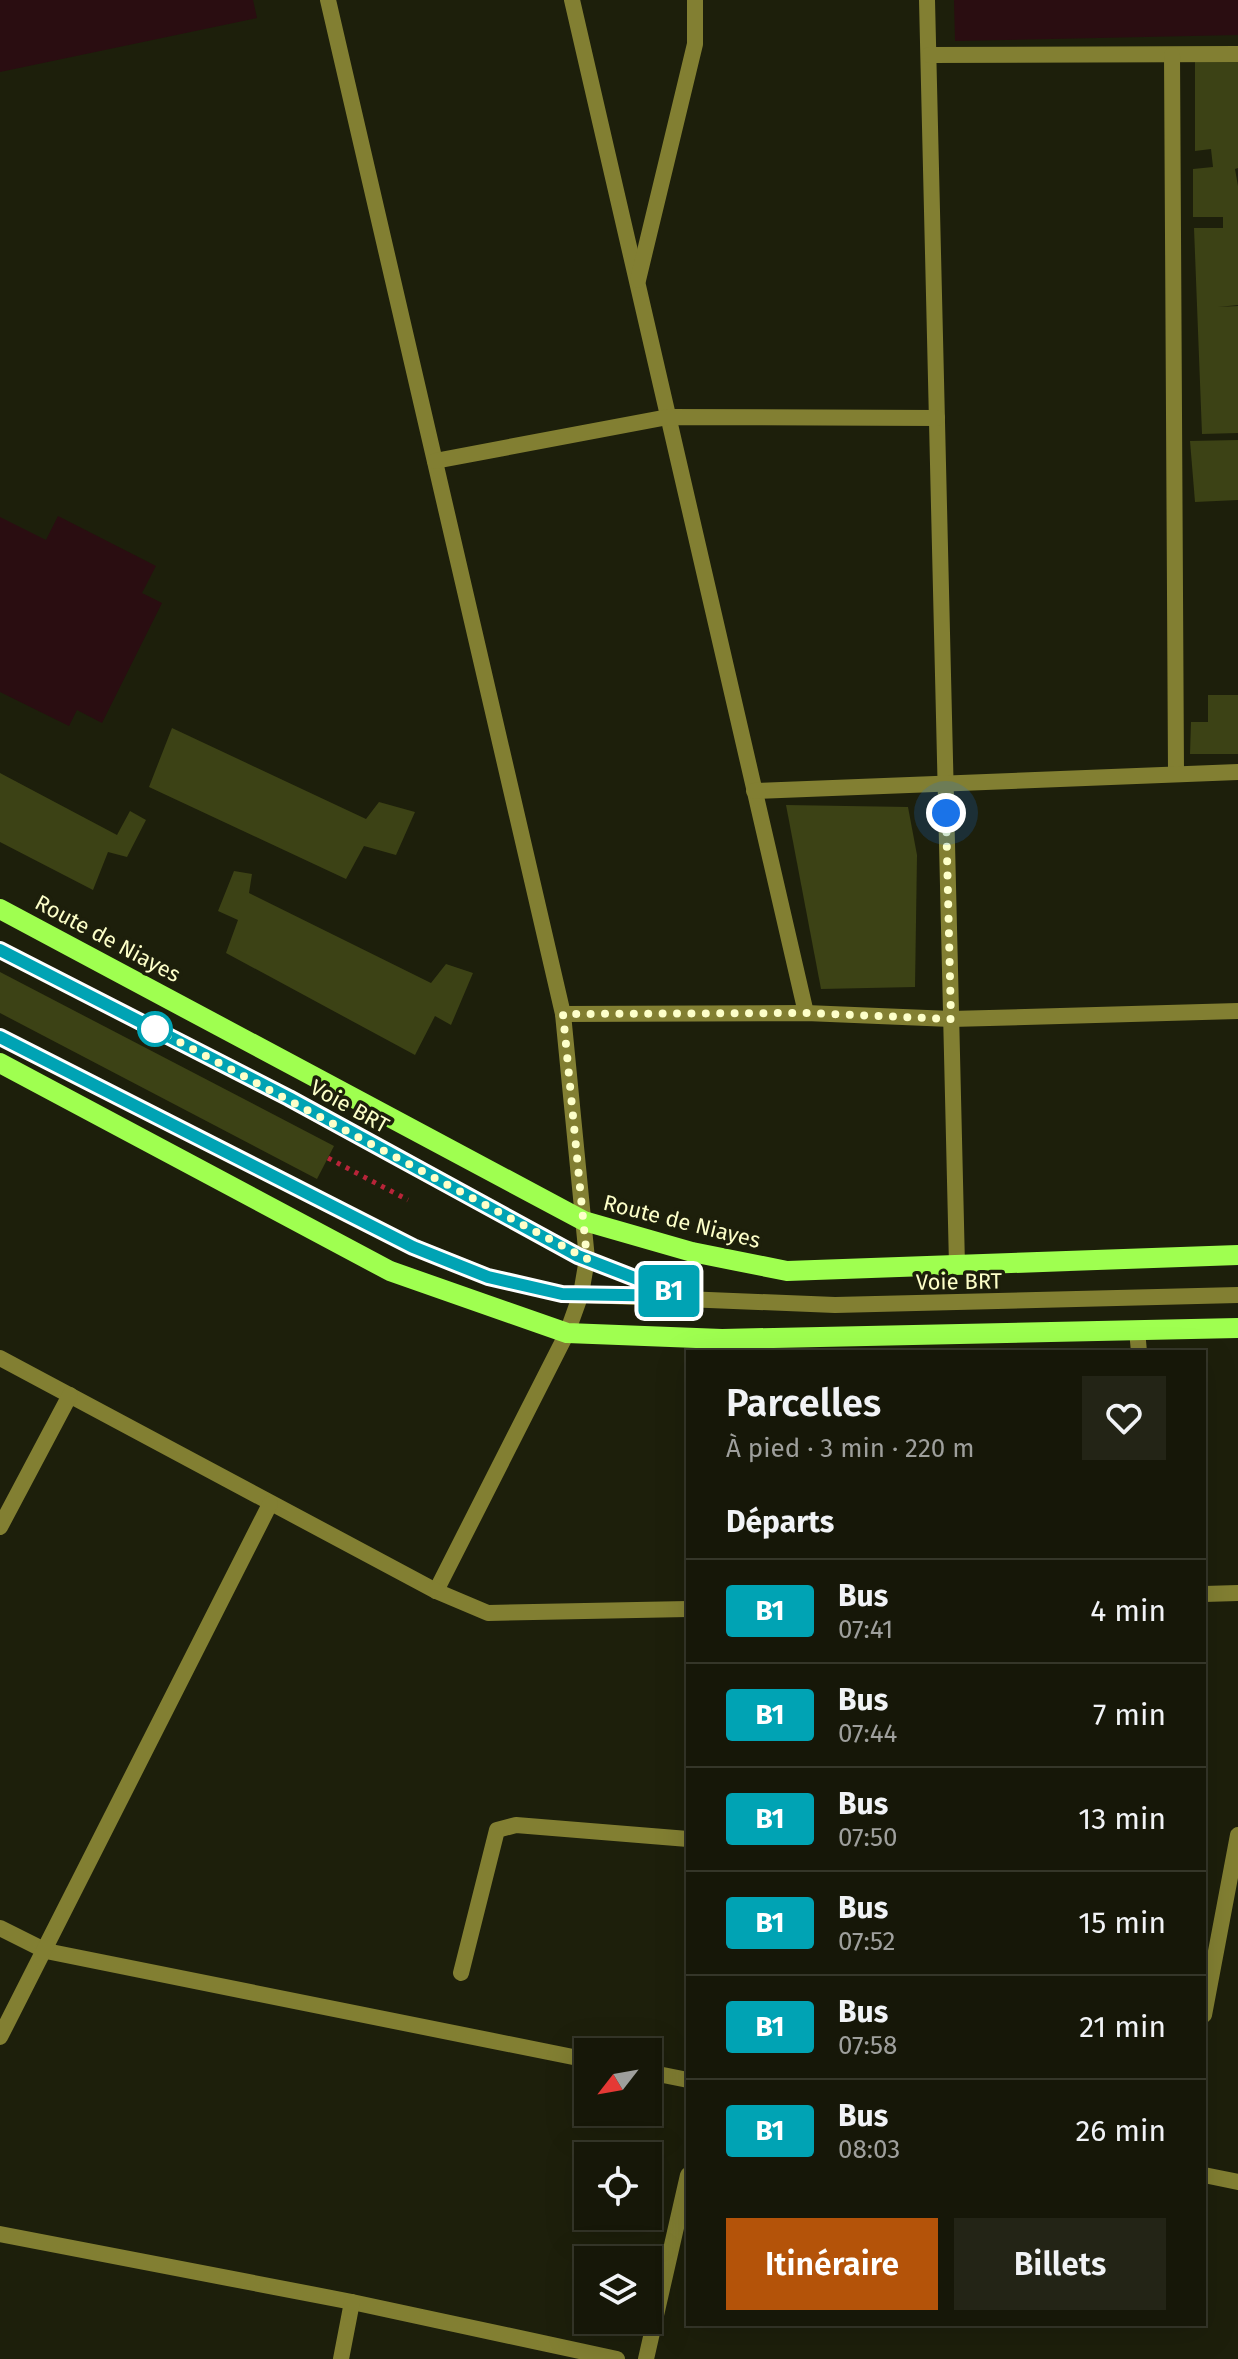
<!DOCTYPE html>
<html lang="fr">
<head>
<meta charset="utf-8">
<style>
	body { margin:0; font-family:"Fira Sans",sans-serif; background:#232416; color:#f1f3f6; height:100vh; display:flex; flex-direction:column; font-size:30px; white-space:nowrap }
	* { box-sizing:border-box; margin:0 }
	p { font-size:26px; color:#9e9f9c }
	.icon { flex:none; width:44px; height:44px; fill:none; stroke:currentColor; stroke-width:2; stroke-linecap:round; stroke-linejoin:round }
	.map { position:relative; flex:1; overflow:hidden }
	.side { position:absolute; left:686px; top:1350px; width:520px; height:976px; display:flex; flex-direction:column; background:#161708; border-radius:0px; box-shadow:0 8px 32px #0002,0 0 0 2px #353629 }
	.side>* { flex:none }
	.badge { padding:0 16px; border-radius:6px; font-size:28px; line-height:52px }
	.needle { width:52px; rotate:239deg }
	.buttons { position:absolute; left:574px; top:2038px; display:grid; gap:16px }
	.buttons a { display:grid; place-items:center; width:88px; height:88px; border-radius:0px; background:#161708; box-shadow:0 8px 32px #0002,0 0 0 2px #353629; font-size:40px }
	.you { position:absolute; width:40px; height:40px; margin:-20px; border:6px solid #fff; border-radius:50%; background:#1a73e8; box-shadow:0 0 0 12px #1a73e833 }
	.map>.badge { position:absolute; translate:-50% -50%; box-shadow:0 0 0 4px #fff }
	h2 { padding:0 40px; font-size:30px; line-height:72px }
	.round { display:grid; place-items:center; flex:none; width:84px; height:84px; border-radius:0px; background:#232416 }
	.overview { display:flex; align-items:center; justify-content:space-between; height:136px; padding:0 40px }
	h1 { font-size:38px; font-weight:600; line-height:60px }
	.primary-button { display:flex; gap:16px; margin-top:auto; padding:16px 40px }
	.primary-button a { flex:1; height:92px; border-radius:0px; background:#b45309; color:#fff; font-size:32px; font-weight:600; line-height:92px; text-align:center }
	.primary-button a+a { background:#232416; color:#f1f3f6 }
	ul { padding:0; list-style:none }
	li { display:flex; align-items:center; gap:24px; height:104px; padding:0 40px; border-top:2px solid #353629 }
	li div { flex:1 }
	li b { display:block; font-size:30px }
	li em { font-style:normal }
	li .badge { min-width:88px; font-weight:700; text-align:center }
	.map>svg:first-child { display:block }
</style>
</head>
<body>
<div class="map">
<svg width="1238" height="2359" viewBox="0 0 1238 2359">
	<rect width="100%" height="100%" fill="#1d1f0b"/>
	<!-- green -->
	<g fill="#2a0d11">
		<polygon points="0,0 253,0 257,18 0,72"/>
		<polygon points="954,0 1238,0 1238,35 955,41"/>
		<polygon points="58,516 156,566 142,593 162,603 102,723 77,710 69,726 0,692 0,517 46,540"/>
	</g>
	<!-- building -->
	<g fill="#3c4215">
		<polygon points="1195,57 1238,59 1238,168 1235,169 1238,186 1238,305 1218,307 1238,306 1238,433 1202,434 1194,228 1223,228 1223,217 1193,217 1193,169 1213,167 1211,149 1195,151"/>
		<polygon points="1238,440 1238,500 1195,502 1190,441"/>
		<polygon points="1208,695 1238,695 1238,754 1190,754 1191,722 1208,722"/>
		<polygon points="172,728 366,819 379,802 415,812 396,855 364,846 346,879 149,787"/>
		<polygon points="0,773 117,835 130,811 146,820 127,857 108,852 93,890 0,842"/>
		<polygon points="786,805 908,807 917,855 915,987 821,989"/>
		<polygon points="234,871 252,874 249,893 431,983 446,964 473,973 451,1025 435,1016 415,1055 226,953 238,920 218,911"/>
		<polygon points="0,972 334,1146 317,1179 0,1013"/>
	</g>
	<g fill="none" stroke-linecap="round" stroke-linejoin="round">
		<!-- path -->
		<polyline stroke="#b82439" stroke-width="5" stroke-dasharray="4 6" stroke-linecap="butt" points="328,1158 408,1200"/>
		<!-- service -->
		<g stroke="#827f32" stroke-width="16">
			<polyline points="0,950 289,1098 578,1256 668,1291"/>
			<polyline points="0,1037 413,1247 488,1277 562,1294 835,1305 1238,1295"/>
			<polyline points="461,1973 497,1830 516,1825 688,1839"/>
		</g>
		<!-- minor -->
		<g stroke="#827f32" stroke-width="16">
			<polyline points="328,0 563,1014 587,1259 581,1294 567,1333 436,1591"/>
			<polyline points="572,0 806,1013"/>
			<polyline points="927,0 957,1265"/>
			<polyline points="929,55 1238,54"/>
			<polyline points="1172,55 1176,772"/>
			<polyline points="638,280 695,44 695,0"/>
			<polyline points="435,461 668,417 937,418"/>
			<polyline points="754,791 1238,772"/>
			<polyline points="563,1014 806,1013 951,1019 1238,1011"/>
			<polyline points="1137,1330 1139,1352"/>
			<polyline points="0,1358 436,1591 488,1613 688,1609"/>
			<polyline points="0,1527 70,1395"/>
			<polyline points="1204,1594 1238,1593"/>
			<polyline points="0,1928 46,1951 588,2060"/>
			<polyline points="1204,2015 1238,1835"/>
			<polyline points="0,2037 270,1504"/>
			<polyline points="648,2072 688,2080"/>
			<polyline points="1204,2175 1238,2182"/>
			<polyline points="0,2234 352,2302 617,2359"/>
			<polyline points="341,2359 352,2302"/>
			<polyline points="646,2359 688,2175"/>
		</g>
		<!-- primary -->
		<g stroke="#9fff50" stroke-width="20">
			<polyline points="0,909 584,1221 692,1252 787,1271 1238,1255"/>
			<polyline points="0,1063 390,1271 567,1333 722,1339 1238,1328"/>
		</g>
	</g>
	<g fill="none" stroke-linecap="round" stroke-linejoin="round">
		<!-- line casing -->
		<g stroke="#fff" stroke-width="18">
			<polyline id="line" points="0,950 289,1098 578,1256 681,1296 562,1294 488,1277 413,1247 0,1037"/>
		</g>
		<!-- line -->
		<use href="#line" stroke="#00a3b4" stroke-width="12"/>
		<!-- walk -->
		<polyline stroke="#fdffc9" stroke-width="8" stroke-dasharray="0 14.4" points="155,1029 587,1259 563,1014 806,1013 951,1019 946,813"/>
	</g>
	<!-- markers -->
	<circle fill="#fff" stroke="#00a3b4" stroke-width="4" cx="155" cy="1029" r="16"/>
	<g text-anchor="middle" stroke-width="7" stroke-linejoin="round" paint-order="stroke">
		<!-- street labels -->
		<g font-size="22" fill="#fdffc9" stroke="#1d1f0b">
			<text transform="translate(108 938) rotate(28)" y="8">Route de Niayes</text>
			<text transform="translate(350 1106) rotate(29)" y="8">Voie BRT</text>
			<text transform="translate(682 1221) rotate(14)" y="8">Route de Niayes</text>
			<text transform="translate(959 1281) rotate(-1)" y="8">Voie BRT</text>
		</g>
	</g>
</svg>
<div class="buttons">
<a><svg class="needle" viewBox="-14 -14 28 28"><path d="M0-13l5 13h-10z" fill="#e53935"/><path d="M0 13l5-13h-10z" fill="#9e9f9c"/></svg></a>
<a><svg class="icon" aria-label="locate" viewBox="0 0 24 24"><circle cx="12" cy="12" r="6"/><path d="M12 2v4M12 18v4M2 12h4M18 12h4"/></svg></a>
<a><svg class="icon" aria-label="layers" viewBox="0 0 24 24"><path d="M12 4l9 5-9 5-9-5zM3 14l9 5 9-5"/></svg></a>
</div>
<div class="you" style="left:946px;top:813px"></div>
<b class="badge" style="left:669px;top:1291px;background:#00a3b4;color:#fff">B1</b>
<section class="side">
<div class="overview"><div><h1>Parcelles</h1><p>À pied · 3 min · 220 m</p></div><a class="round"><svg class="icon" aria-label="heart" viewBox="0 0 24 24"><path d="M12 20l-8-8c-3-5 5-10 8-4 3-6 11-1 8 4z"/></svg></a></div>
<h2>Départs</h2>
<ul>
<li><span class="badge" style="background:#00a3b4;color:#fff">B1</span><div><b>Bus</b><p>07:41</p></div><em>4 min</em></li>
<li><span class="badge" style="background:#00a3b4;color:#fff">B1</span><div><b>Bus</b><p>07:44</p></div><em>7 min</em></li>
<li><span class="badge" style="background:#00a3b4;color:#fff">B1</span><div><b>Bus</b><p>07:50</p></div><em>13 min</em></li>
<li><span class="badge" style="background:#00a3b4;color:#fff">B1</span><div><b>Bus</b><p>07:52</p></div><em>15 min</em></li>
<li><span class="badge" style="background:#00a3b4;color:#fff">B1</span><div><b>Bus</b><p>07:58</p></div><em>21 min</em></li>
<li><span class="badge" style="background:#00a3b4;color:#fff">B1</span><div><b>Bus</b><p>08:03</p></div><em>26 min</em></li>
</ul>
<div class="primary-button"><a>Itinéraire</a><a>Billets</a></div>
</section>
</div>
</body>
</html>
